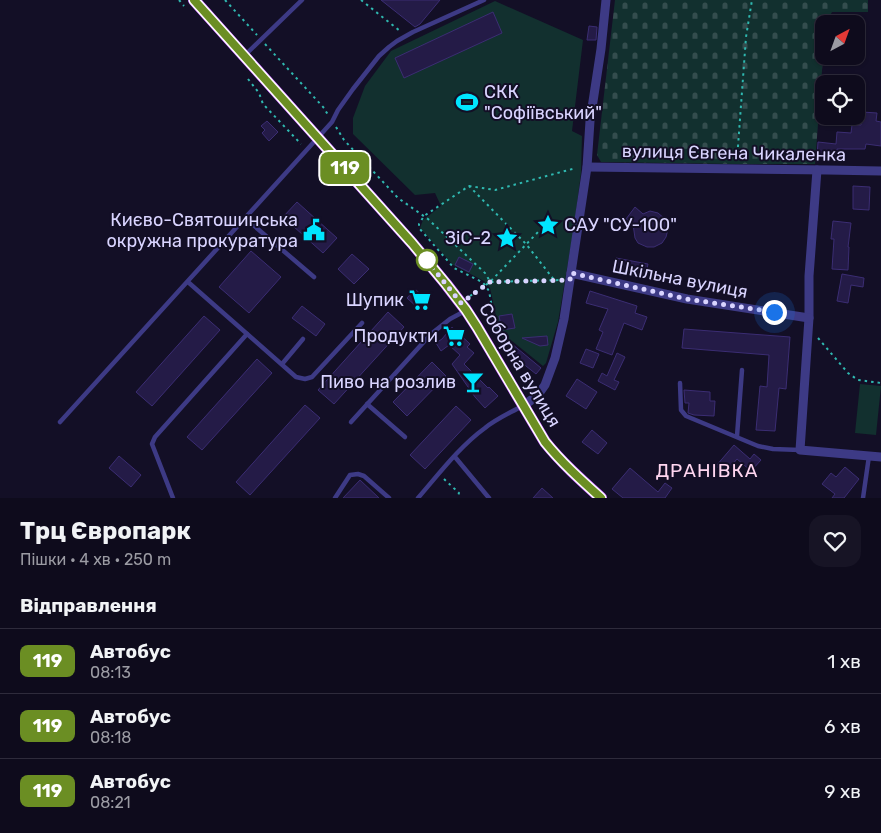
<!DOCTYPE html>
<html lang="uk">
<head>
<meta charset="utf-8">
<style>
	body { margin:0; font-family:Rubik,sans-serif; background:#171425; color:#f1f3f6; height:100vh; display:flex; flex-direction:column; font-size:19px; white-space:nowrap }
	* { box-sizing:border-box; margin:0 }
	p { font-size:16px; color:#9b9ba3 }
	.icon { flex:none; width:28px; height:28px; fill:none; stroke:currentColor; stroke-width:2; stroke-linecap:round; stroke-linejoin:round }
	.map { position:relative; height:498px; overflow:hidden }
	.sheet { display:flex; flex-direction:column; background:#0e0b1c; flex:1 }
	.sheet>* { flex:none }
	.badge { padding:0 10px; border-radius:8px; font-size:18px; line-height:32px }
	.needle { width:32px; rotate:41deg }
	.controls { position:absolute; left:815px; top:15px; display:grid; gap:10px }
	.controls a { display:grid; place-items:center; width:50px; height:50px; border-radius:10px; background:#0e0b1c; box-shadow:0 1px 4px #0004,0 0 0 1px #2e2b3b; font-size:25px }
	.you { position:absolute; width:25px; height:25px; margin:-12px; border:4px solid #fff; border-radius:50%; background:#1a73e8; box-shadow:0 0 0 8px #1a73e833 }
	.map>.badge { position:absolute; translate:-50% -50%; box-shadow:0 0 0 2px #fff }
	h2 { padding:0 20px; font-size:19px; line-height:45px }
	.round { display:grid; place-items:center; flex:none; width:52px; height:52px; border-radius:15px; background:#171425 }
	.head { display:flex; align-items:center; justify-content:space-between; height:85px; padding:0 20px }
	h1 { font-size:24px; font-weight:700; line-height:38px }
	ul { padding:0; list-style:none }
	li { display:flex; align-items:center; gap:15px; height:65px; padding:0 20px; border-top:1px solid #2e2b3b }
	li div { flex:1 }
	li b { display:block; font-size:19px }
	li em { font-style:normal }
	li .badge { min-width:55px; font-weight:700; text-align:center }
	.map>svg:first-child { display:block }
</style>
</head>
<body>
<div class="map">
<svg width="881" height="498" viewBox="0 0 881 498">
	<defs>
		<pattern id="cemetery-stones" width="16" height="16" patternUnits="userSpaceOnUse" patternTransform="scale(1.25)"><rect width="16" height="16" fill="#12302f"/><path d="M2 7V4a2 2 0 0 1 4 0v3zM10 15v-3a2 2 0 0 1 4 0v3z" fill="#344d4e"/></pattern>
	</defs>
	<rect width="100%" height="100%" fill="#130f26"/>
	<!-- cemetery -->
	<polygon fill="url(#cemetery-stones)" points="615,0 868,0 868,12 832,12 825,24 824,24 824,44 815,164 736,164 601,162 597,155"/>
	<!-- green -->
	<g fill="#12302f">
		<polygon points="495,1 583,40 572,131 582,136 581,173 574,227 558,322 546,363 543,366 512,341 506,347 499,330 490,288 484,281 453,265 420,228 423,220 441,206 435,193 415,195 353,134 353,118 365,86 391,51"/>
		<polygon points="860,384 881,386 876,435 855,433"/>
	</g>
	<!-- building -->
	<g fill="#241b47" stroke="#3b2d73">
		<polygon points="381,0 440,0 420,24 415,27"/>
		<polygon points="493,12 502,33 404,78 395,58"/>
		<polygon points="589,26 597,27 596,40 587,40"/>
		<polygon points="862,112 877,113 876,121 881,122 881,146 866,144 865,149 837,149 837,159 817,157 818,142 836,144 837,132 851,133 852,125 861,125"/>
		<polygon points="267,121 278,132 269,141 262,133 265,130 261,126"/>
		<polygon points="853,186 870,187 869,210 853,209"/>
		<polygon points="297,202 337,238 323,253 283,217"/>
		<polygon points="635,207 643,214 650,211 658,213 665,219 668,229 666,237 662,243 654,247 647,247 638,243 635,238 633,224 626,219"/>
		<polygon points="833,221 851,223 848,247 849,247 848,270 832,269 834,239 831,239"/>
		<polygon points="251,251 281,277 249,313 219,287"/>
		<polygon points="352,254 369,269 354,284 338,269"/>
		<polygon points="459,257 473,264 469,272 455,265"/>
		<polygon points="616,258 648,264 645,278 614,272"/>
		<polygon points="842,274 864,278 863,287 851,285 848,303 837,301"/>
		<polygon points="415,289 426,299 418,308 407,298"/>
		<polygon points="590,291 637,306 635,313 647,317 642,330 624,323 612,355 596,349 603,332 599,330 608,309 586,303"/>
		<polygon points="302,306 325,324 316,336 292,318"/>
		<polygon points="388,312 404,327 334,404 318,390"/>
		<polygon points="512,314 515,328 502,330 499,316"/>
		<polygon points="204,316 220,330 152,406 136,392"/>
		<polygon points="452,327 470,344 467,347 474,353 464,364 488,388 489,387 498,396 485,408 475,397 452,364 460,355 449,345 441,351 436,343 442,339"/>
		<polygon points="684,329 790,337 786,389 779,388 775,431 756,430 760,386 767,387 769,355 682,348"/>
		<polygon points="547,336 548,345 540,346 522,338"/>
		<polygon points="512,344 541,368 536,374 506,350"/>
		<polygon points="586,349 599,354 593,368 580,363"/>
		<polygon points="617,353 625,357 614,380 619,382 615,390 598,381 602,373 607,376"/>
		<polygon points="257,359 272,373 202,450 187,437"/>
		<polygon points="432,362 446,376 407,416 393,402"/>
		<polygon points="577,379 597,392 586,409 566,396"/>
		<polygon points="684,390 710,392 710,401 715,401 714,416 694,415 688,413 689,403 685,403"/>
		<polygon points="305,405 320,418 250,495 236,482"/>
		<polygon points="456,406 471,420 425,469 410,455"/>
		<polygon points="592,430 607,443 598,454 582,442"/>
		<polygon points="734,445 750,459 754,454 761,460 751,471 737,459 725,473 716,466"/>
		<polygon points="119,456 141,475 131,487 109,468"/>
		<polygon points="845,467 859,479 844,498 832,498 835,494 822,484 831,473 836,477"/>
		<polygon points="630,468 658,492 665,483 672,488 665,498 623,498 612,489"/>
		<polygon points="360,480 379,498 343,498"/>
		<polygon points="542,488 553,498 533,498"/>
	</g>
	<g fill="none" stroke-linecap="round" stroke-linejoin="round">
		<!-- path -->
		<g stroke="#2fb8b0" stroke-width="2" stroke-dasharray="2.5 4" stroke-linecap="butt">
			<polyline points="179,0 184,6"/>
			<polyline points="225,0 257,35"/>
			<polyline points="361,0 400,31"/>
			<polyline points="265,44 324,108 328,115"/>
			<polyline points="248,79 259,93 263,104 301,144"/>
			<polyline points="336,127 344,140 398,198 428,219 486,274 490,282 561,280"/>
			<polyline points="737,160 746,37 752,0"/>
			<polyline points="469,186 495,190 576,168"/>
			<polyline points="470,296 490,282 539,231"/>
			<polyline points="818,338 848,373 858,380 881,383"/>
			<polyline points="500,341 497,335 489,291 485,285 482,282 454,268 419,228 419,224 424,216 469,186 526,244 555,281"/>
			<polyline points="520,375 524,380 533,386"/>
			<polyline points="444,479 459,493 457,498"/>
		</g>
		<!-- service -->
		<g stroke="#3d3a85" stroke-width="4.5">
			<polyline points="245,55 302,0"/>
			<polyline points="245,218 314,277"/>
			<polyline points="188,282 296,377 305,379 312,377 362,323"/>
			<polyline points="282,364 303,339"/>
			<polyline points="680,383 681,410 686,416 758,446 773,449 800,450"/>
			<polyline points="367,404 405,437"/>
			<polyline points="60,422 332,122 338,110 353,89 379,56 389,47 397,41 413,32 484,0"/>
			<polyline points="351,422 431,334 450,319 465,311"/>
			<polyline points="737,436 742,370"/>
			<polyline points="455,457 489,498"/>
			<polyline points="173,498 152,444 155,437 247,334"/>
			<polyline points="335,498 350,475 358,474 364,476 389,498"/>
			<path d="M418 498C438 475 460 446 485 428 496 419 510 413 522 406"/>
			<polyline points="863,498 869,456"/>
		</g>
		<!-- minor -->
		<g stroke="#3d3a85" stroke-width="9">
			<polyline points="587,167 827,170 881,171"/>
			<polyline points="817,170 809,276 809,318 800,450 881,457"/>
			<polyline points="571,273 687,299 809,318"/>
			<polyline points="523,406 534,398 540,392 545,385 555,358 564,319 587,167 590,121 601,49 606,0"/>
		</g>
		<!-- primary -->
		<path stroke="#c25bff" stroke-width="12" d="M194 0 412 243 446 284 466 310 477 327 545 442C562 463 581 480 601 498"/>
	</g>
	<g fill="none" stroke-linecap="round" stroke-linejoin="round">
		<!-- line casing -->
		<g stroke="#fff" stroke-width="11">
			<path id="line" d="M194 0 412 243 446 284 466 310 477 327 545 442C562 463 581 480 601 498"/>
		</g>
		<!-- line -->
		<use href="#line" stroke="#6b8e23" stroke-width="8"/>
		<!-- walk -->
		<polyline stroke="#d9d4ff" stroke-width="5" stroke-dasharray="0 9" points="427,260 424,257 461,303 490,282 570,280 571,273 687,299 774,312"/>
	</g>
	<!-- icons -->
	<defs>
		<g id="stadium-bare" transform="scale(1.725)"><path d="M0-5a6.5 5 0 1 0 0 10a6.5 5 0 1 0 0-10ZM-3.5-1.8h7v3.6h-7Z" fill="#00e5ff" stroke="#130f26" stroke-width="2.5" paint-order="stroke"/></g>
		<g id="sight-bare" transform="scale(1.725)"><path d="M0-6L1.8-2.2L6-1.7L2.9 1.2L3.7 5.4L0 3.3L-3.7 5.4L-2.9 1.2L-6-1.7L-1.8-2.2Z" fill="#00e5ff" stroke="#130f26" stroke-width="2.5" paint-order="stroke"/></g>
		<g id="civic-bare" transform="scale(1.725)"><path d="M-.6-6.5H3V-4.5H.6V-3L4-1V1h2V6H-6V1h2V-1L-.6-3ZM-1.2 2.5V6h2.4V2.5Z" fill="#00e5ff" stroke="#130f26" stroke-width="2.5" paint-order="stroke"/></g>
		<g id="supermarket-bare" transform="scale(1.725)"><path d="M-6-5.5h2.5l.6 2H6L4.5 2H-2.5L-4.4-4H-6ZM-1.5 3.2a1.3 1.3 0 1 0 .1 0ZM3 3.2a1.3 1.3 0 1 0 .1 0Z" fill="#00e5ff" stroke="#130f26" stroke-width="2.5" paint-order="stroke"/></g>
		<g id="bar-bare" transform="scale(1.725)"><path d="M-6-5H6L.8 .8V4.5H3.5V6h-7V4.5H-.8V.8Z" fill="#00e5ff" stroke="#130f26" stroke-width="2.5" paint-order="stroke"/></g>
	</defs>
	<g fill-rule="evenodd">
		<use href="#stadium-bare" x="467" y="102"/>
		<use href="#sight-bare" x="548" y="225"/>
		<use href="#civic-bare" x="314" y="230"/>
		<use href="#sight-bare" x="507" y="238"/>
		<use href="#supermarket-bare" x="420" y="300"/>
		<use href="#supermarket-bare" x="454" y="336"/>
		<use href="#bar-bare" x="473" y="382"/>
	</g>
	<!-- markers -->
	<circle fill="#fff" stroke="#6b8e23" stroke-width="2.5" cx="427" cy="260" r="10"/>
	<g text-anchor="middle" stroke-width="4" stroke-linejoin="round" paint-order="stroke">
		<!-- poi labels -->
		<g font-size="18" fill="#d9d4ff" stroke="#130f26" text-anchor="end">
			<text x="484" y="98" text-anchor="start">СКК<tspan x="484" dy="21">"Софіївський"</tspan></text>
			<text x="298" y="226">Києво-Святошинська<tspan x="298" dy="21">окружна прокуратура</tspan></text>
			<text x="564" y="231" text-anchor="start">САУ "СУ-100"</text>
			<text x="491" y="244">ЗіС-2</text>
			<text x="404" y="306">Шупик</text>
			<text x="438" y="342">Продукти</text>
			<text x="456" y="388">Пиво на розлив</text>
		</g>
		<!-- street labels -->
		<g font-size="18" fill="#d9d4ff" stroke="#130f26">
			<text transform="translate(734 153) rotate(1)" y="6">вулиця Євгена Чикаленка</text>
			<text transform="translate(680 279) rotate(11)" y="6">Шкільна вулиця</text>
			<text transform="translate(520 365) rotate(59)" y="6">Соборна вулиця</text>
		</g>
		<!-- neighbourhood labels -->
		<g font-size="19" letter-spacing="1" fill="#ffd6f0" stroke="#130f26">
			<text x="707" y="477">ДРАНІВКА</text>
		</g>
	</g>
</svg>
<div class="controls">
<a><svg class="needle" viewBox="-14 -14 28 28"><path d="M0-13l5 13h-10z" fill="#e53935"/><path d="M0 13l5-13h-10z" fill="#9b9ba3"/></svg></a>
<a><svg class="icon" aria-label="locate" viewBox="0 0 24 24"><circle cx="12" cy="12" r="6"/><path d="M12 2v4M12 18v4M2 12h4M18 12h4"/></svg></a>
</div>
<div class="you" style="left:774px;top:312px"></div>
<b class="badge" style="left:345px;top:168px;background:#6b8e23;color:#fff">119</b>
</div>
<section class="sheet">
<div class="head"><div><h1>Трц Європарк</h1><p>Пішки · 4 хв · 250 m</p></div><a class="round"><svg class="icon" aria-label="heart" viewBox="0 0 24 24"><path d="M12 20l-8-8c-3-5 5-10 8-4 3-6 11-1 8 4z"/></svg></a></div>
<h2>Відправлення</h2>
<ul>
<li><span class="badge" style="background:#6b8e23;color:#fff">119</span><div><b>Автобус</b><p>08:13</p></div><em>1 хв</em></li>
<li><span class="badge" style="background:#6b8e23;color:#fff">119</span><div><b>Автобус</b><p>08:18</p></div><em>6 хв</em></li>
<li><span class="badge" style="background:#6b8e23;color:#fff">119</span><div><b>Автобус</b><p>08:21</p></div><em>9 хв</em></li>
</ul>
</section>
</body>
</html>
